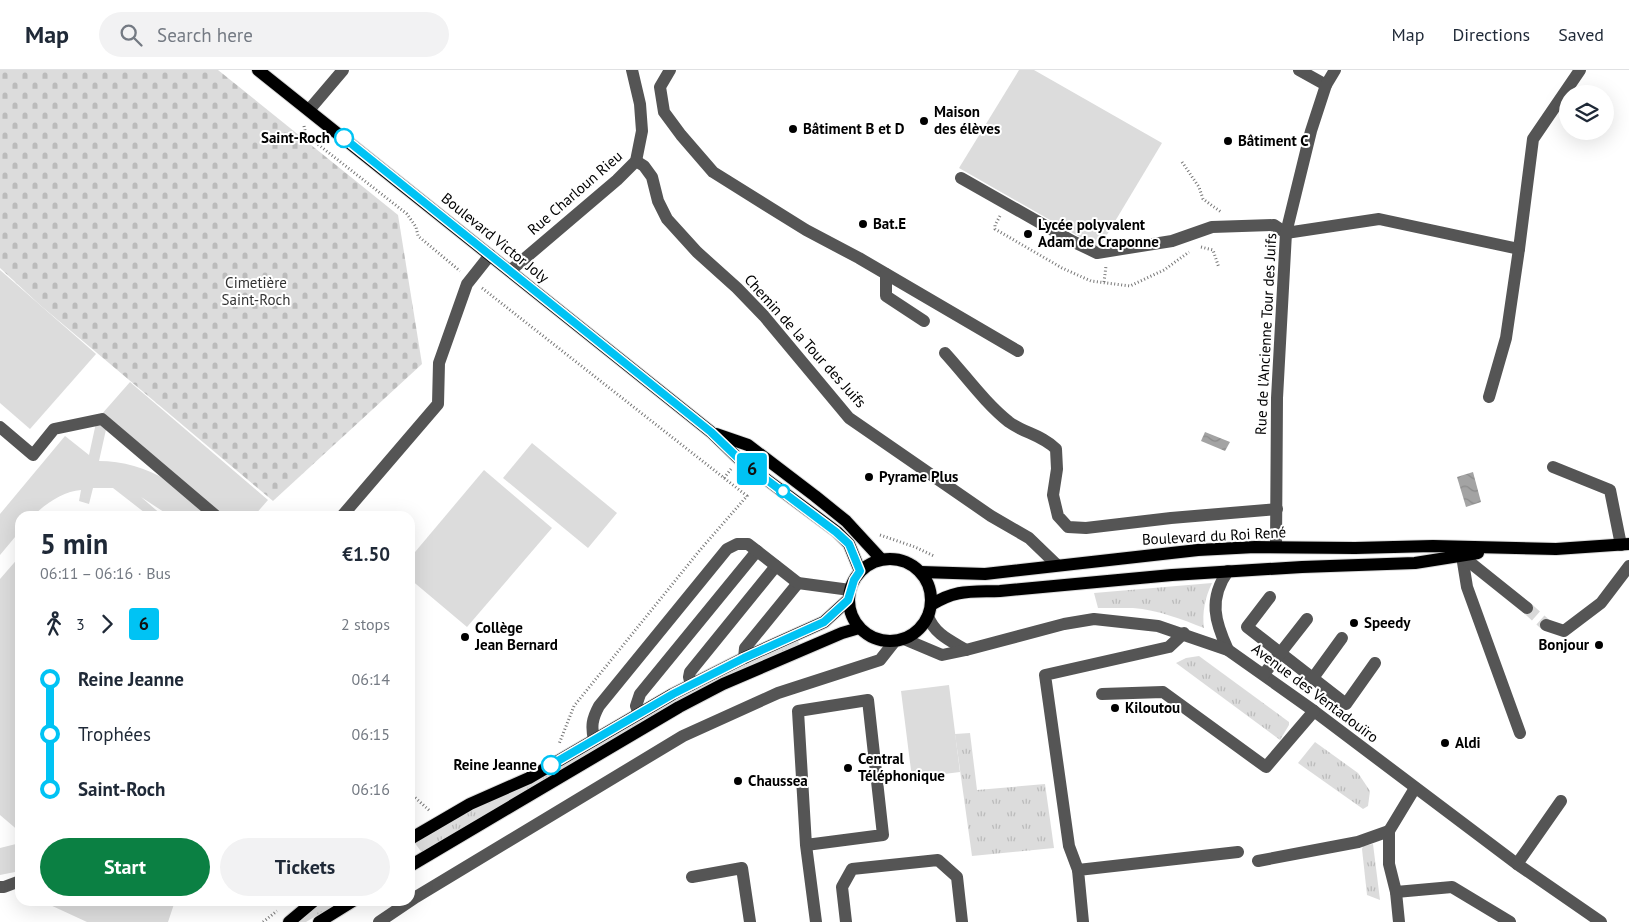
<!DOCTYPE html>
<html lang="en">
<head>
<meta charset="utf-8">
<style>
	body { margin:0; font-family:"PT Sans",sans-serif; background:#f2f2f3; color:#1f2937; height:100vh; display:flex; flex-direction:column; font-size:19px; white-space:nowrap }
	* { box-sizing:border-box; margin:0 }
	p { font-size:16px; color:#747a83 }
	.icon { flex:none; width:28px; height:28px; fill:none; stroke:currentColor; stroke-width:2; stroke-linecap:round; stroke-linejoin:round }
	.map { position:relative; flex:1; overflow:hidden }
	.panel { position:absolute; left:15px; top:441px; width:400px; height:395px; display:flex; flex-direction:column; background:#fff; border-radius:15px; box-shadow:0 5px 20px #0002 }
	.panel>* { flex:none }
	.badge { padding:0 10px; border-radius:4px; font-size:18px; line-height:32px }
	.buttons { position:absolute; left:1559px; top:15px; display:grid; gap:10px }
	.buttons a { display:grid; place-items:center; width:55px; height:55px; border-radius:50%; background:#fff; box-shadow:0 5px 20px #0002; font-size:25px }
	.map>.badge { position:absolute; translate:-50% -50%; box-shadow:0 0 0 2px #fff }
	.legs { display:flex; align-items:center; gap:8px; height:55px; padding:0 25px; font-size:16px }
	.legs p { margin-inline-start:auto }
	.summary { display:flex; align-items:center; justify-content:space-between; height:85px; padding:0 25px }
	h1 { font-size:28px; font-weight:700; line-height:38px }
	.action { display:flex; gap:10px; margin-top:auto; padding:10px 25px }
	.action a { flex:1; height:58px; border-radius:30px; background:#0b8043; color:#fff; font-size:20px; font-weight:700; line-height:58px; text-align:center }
	.action a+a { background:#f2f2f3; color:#1f2937 }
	ul { padding:0 25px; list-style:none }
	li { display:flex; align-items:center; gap:18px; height:55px; font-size:19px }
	li i { display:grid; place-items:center; width:8px; height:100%; margin:0 6px; background:currentColor }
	li i::after { content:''; width:12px; height:12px; margin:-6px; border:4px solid; border-radius:50%; background:#fff }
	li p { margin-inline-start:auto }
	li:first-child i { background:linear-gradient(#0000 50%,currentColor 0) }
	li:last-child i { background:linear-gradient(currentColor 50%,#0000 0) }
	header { display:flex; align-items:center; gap:30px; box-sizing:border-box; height:70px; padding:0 25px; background:#fff; border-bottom:1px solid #e0e1e3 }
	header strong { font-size:24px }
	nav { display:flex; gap:28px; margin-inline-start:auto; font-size:18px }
	.search { width:350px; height:45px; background:#f2f2f3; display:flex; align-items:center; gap:12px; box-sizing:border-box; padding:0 18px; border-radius:28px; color:#747a83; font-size:19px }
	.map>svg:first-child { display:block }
</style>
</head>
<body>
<header>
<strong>Map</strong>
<div class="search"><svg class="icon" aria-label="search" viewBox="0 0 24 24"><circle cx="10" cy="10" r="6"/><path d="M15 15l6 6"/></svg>Search here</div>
<nav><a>Map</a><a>Directions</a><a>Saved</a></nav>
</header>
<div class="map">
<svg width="1629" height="852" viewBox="0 0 1629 852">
	<defs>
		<pattern id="grass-tufts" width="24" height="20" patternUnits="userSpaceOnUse" patternTransform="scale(1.25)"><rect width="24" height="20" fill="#dcdcdc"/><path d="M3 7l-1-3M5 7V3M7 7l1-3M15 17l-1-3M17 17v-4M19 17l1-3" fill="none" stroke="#bbb"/></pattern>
		<pattern id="cemetery-stones" width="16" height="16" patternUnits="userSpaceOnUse" patternTransform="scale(1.25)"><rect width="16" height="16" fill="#dcdcdc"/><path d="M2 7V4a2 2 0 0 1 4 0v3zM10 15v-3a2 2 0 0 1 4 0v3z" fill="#bbb"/></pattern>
		<pattern id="water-waves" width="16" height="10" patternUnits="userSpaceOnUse" patternTransform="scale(1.25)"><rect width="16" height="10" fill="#a3a3a3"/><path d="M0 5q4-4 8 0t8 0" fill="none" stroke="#8b8b8b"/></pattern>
	</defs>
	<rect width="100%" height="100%" fill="#fff"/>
	<!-- grass -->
	<g fill="url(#grass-tufts)">
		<path d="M1212 513C1205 528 1202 542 1204 558 1181 549 1158 540 1133 538 1121 538 1109 538 1098 538L1094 523Z"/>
		<polygon points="797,569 801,577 732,603 707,616 423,784 414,772 471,739 749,591"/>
		<polygon points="1199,586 1289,652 1289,655 1280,670 1176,593 1186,588"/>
		<polygon points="970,663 977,720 1045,714 1054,778 972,786 955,664"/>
		<polygon points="1315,672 1358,703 1370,721 1368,736 1363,739 1298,693"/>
		<polygon points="1373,774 1380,830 1367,825 1362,779 1363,776"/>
		<polygon points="323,831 341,831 306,852 297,852"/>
	</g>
	<!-- cemetery -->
	<polygon fill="url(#cemetery-stones)" points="0,0 218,0 398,145 422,294 273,431 40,235 0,198"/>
	<!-- park -->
	<g fill="#dcdcdc">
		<polygon points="1019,0 1034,0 1162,73 1099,178 959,98"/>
		<polygon points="0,200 96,284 30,359 0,333"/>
		<polygon points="130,312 268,430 254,446 220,446 101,345"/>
		<path d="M96 353 107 355 99 391C122 391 147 398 166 410 181 420 194 435 207 446H170L141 427 163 446H149L113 418H93L89 434 79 431 81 420C64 421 45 434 33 446H20V461L0 485V444L65 366 89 385Z"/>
		<polygon points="532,373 617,443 588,478 503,408"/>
		<polygon points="484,400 552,458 467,557 410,509 410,488"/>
		<polygon points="20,486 20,762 0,745 0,509"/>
		<polygon points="949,615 960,702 912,708 901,621"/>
		<polygon points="20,773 20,801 0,805 0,778"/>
		<polygon points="50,831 175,831 168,852 87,852 48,834"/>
	</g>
	<!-- water -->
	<g fill="url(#water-waves)">
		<polygon points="1205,362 1230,372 1225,381 1201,371"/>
		<polygon points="1473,402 1481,432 1466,437 1457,407"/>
	</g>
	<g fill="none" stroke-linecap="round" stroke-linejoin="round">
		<!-- minor-tunnel -->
		<polyline stroke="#d9d9d9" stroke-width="12" stroke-dasharray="12 6" stroke-linecap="butt" points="1527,538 1546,555"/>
		<!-- major casing -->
		<g stroke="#dbdbdb" stroke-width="14">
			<g id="major">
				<polyline points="258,0 711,362 739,389 837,462 849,474 860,501"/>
				<polyline points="716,364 748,375 815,426 846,451 881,489"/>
				<circle cx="890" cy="530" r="41"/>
				<polyline points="921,502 985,504 1198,480 1255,477 1355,478 1433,476 1556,479 1629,474"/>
				<path d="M931 535C956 519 971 522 1000 521L1172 505 1302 497 1415 493 1478 483"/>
				<polyline points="410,769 470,734 529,708 673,624 744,588 824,552 848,530"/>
				<polyline points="410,796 679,637 723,614 842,563 859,558"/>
				<polyline points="289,852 314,831"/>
				<polyline points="319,852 353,831"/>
			</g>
		</g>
		<!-- path -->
		<g stroke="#777" stroke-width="3" stroke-dasharray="1 2.5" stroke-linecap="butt">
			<polyline points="304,56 306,65 407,144 416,157 418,166 460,201"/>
			<polyline points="1182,92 1199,117 1203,129 1221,142"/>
			<polyline points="1000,146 995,155 995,159 1062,198 1091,211 1130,216 1164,200 1189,182"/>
			<polyline points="1201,177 1213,180 1219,198"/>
			<polyline points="1104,212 1106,196"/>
			<polyline points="482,218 747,426 700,480 574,636 559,674"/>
			<polyline points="724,408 731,399"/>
			<polyline points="880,465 915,477 934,486"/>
			<polyline points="410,723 430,741"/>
			<polyline points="263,852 277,841"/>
		</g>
		<!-- minor -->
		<g stroke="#555" stroke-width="12">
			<polyline points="670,0 660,17 664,42 681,65 713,102 806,160 859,188 1018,281"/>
			<polyline points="1299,0 1326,15"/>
			<polyline points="309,40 343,0"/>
			<polyline points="636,91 644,96 652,107 658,131 667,149 697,182 737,218 764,246 849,348 991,446 1029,468 1057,495"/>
			<polyline points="961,108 1072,171 1097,183 1172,171 1212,157 1274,155 1286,163 1379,149 1519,179 1533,69 1580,0"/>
			<polyline points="510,201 617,110 636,91 642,61 640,34 632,0"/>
			<polyline points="886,204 886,226 924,251"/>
			<path d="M945 283C966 306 985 333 1009 352 1024 363 1042 365 1056 379L1057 399 1053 425 1058 446 1068 457 1086 458 1171 448 1277 439"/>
			<polyline points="1489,327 1506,268 1519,179"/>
			<polyline points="0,357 33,385 54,359 102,349 216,446"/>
			<polyline points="1553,397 1610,420 1621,475"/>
			<polyline points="342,446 438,334 439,293 467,214 490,185"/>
			<polyline points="1276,477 1277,328 1286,163 1311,61 1326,15 1335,0"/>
			<polyline points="1462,486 1467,517 1520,663"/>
			<polyline points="1462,486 1527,538"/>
			<path d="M1228 501C1208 529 1215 552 1228 580"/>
			<polyline points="1270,527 1247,557 1346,634 1375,593"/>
			<path d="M928 546C934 564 951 571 966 580"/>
			<polyline points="1546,555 1564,561 1601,533 1629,496"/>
			<polyline points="904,569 942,585 966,580 1064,554 1094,549 1158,556 1228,580 1314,641 1517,794 1601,852"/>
			<polyline points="744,588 745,578 798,513"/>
			<polyline points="1264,604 1307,549"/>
			<polyline points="1313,608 1342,568"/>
			<polyline points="691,615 689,607 690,602 776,496"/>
			<polyline points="1102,624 1163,622 1266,697 1314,641"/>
			<polyline points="639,644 636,636 640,624 757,481"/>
			<path d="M594 670C591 656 592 649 599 636L727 479 737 474H748L798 513 850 520"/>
			<polyline points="806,775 883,765 868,630 798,641 806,775 816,852"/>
			<polyline points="1258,791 1358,772 1389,761"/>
			<polyline points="1517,794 1561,731"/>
			<polyline points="1078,800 1069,776 1045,605 1169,577 1184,563"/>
			<polyline points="692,807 742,798 750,852"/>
			<polyline points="0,817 4,817 20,811"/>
			<polyline points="1396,822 1452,817 1510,852"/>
			<polyline points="379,852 416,827 683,666 778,623 880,590 895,571"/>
			<polyline points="846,852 842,817 852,799 938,790 957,807 962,852"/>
			<polyline points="1083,852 1078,800 1238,782"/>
			<polyline points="1399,852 1396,822 1389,794 1389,761 1415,718"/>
		</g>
		<!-- major -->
		<use href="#major" stroke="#000" stroke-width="12"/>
	</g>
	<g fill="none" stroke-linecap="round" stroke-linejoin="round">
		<!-- line-1 casing -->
		<g stroke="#fff" stroke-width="11">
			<polyline id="line-1" points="344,68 711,362 739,389 836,462 849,474 860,501 854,510 848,530 824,552 744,588 673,624 551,695"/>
		</g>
		<!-- line-1 -->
		<use href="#line-1" stroke="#00c3f4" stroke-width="8"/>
	</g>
	<!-- markers -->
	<g fill="#000" stroke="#fff" stroke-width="2">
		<circle cx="924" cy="51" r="5"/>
		<circle cx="793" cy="59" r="5"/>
		<circle cx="1228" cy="71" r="5"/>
		<circle cx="863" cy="154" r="5"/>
		<circle cx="1028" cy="164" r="5"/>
		<circle cx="869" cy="407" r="5"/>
		<circle cx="1354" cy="553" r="5"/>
		<circle cx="465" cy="567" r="5"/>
		<circle cx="1599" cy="575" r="5"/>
		<circle cx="1115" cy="638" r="5"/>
		<circle cx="1445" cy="673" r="5"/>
		<circle cx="848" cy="698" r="5"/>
		<circle cx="738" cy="711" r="5"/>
	</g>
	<g fill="#fff" stroke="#00c3f4" stroke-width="2.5">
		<circle cx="344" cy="68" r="9"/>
		<circle cx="783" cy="421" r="6"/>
		<circle cx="551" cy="695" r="9"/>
	</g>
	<g text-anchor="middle" stroke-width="4" stroke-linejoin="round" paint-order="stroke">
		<!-- poi labels -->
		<g font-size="15" font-weight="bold" fill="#000" stroke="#fff" text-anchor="start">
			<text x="934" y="47">Maison<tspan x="934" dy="17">des élèves</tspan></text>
			<text x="803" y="64">Bâtiment B et D</text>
			<text x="1238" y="76">Bâtiment C</text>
			<text x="873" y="159">Bat.E</text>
			<text x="1038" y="160">Lycée polyvalent<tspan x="1038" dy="17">Adam de Craponne</tspan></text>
			<text x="879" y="412">Pyrame Plus</text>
			<text x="1364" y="558">Speedy</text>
			<text x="475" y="563">Collège<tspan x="475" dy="17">Jean Bernard</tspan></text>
			<text x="1589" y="580" text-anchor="end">Bonjour</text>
			<text x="1125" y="643">Kiloutou</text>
			<text x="1455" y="678">Aldi</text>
			<text x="858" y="694">Central<tspan x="858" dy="17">Téléphonique</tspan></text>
			<text x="748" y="716">Chaussea</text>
		</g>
		<!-- stop labels -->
		<g font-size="15" font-weight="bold" fill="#000" stroke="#fff" text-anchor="end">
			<text x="330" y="73">Saint-Roch</text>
			<text x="537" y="700">Reine Jeanne</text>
		</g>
		<!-- street labels -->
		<g font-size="15" fill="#000" stroke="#fff">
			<text transform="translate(575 123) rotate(-41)" y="5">Rue Charloun Rieu</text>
			<text transform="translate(495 168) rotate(39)" y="5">Boulevard Victor Joly</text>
			<text transform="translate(1266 264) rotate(-87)" y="5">Rue de l'Ancienne Tour des Juifs</text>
			<text transform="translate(805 271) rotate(48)" y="5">Chemin de la Tour des Juifs</text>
			<text transform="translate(1214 466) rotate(-3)" y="5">Boulevard du Roi René</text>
			<text transform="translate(1315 623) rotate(37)" y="5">Avenue des Ventadouïro</text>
		</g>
		<!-- park labels -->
		<g font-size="15" fill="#333" stroke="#fff">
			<text x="256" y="218">Cimetière<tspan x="256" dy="17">Saint-Roch</tspan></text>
		</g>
	</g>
</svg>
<div class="buttons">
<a><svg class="icon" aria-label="layers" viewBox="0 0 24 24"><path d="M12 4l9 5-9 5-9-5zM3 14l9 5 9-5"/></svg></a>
</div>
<b class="badge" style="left:752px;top:399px;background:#00c3f4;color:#111">6</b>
<section class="panel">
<div class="summary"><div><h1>5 min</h1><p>06:11 – 06:16 · Bus</p></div><b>€1.50</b></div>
<div class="legs"><svg class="icon" aria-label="walk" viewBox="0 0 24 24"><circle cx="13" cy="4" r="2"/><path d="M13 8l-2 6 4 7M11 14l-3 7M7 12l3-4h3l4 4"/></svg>3<svg class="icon" aria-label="forward" viewBox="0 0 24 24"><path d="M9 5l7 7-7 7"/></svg><b class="badge" style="background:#00c3f4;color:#111">6</b><p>2 stops</p></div>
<ul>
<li><i style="color:#00c3f4"></i><b>Reine Jeanne</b><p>06:14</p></li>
<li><i style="color:#00c3f4"></i><span>Trophées</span><p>06:15</p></li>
<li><i style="color:#00c3f4"></i><b>Saint-Roch</b><p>06:16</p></li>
</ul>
<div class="action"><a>Start</a><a>Tickets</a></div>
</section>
</div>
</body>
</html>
